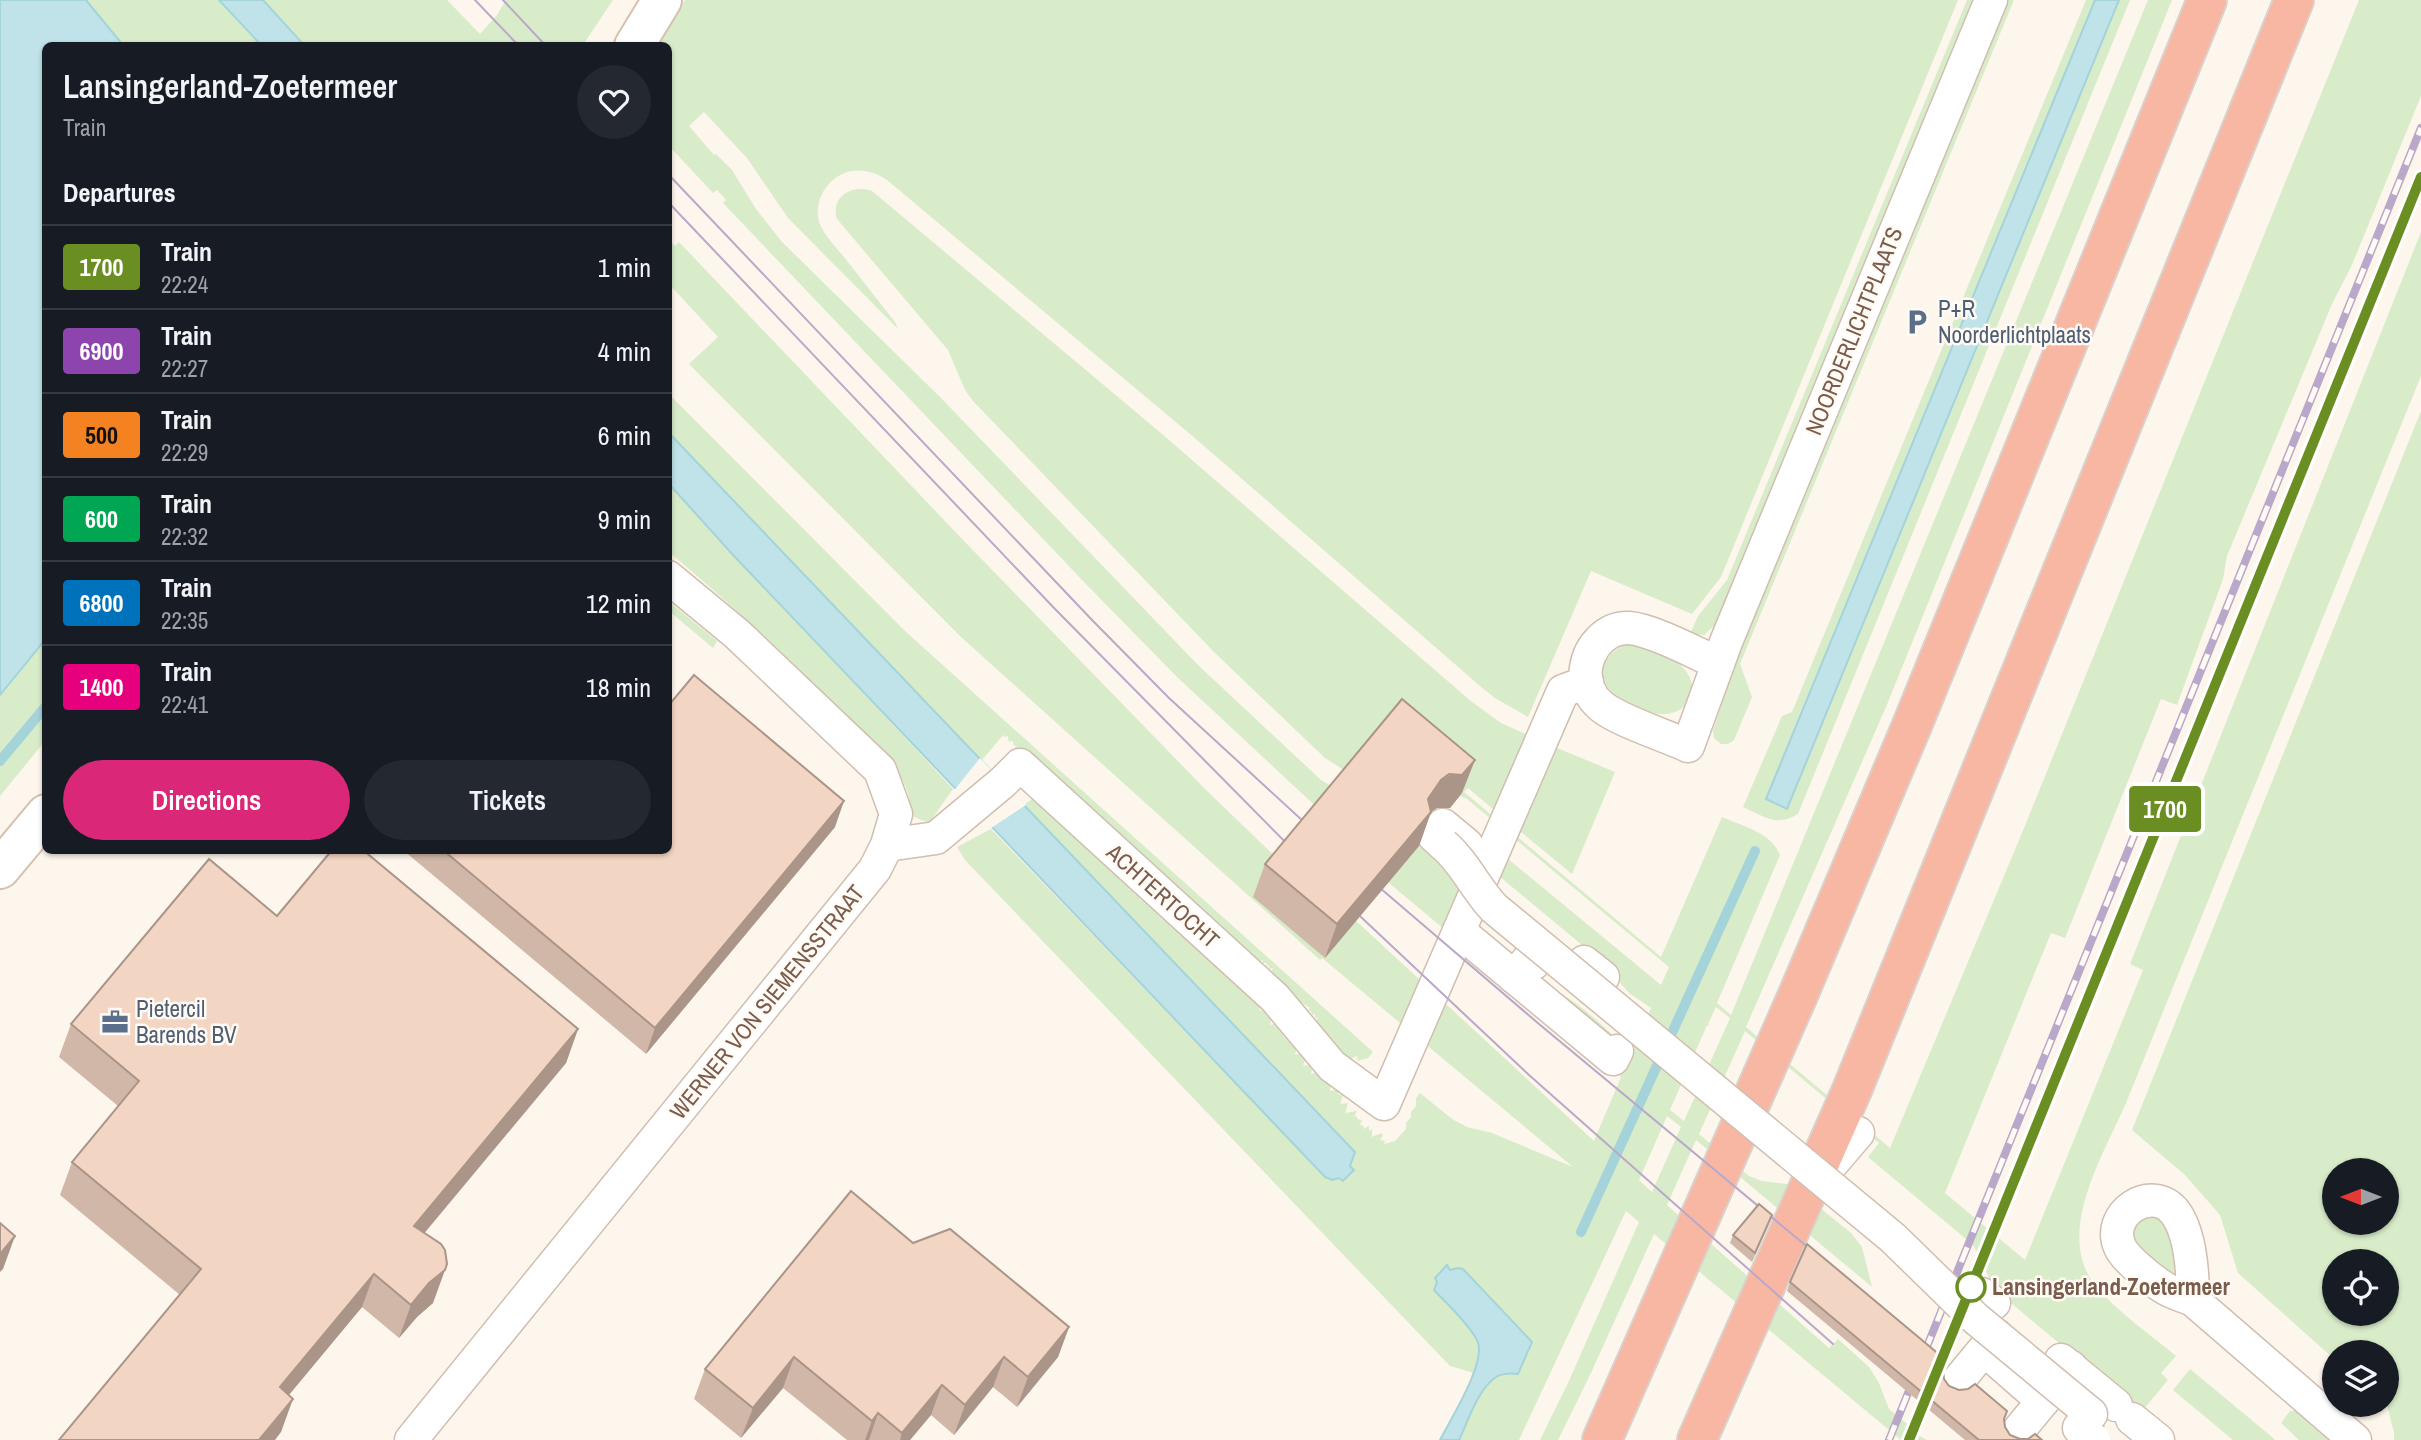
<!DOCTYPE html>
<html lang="en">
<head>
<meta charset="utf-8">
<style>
	body { margin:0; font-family:"Archivo Narrow",sans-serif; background:#242831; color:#f1f3f6; height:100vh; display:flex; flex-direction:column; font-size:26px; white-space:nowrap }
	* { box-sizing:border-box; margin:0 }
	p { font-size:23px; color:#9ea1a6 }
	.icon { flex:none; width:38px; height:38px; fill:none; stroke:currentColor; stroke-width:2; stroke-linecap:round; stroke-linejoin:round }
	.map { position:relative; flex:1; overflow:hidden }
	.side { position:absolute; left:42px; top:42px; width:630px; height:812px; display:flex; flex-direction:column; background:#171b24; border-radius:10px; box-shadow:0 2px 5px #0004 }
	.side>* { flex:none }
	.badge { padding:0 14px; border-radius:5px; font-size:24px; line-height:46px }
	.needle { width:46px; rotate:270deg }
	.buttons { position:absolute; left:2322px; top:1158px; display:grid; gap:14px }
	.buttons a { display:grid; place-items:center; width:77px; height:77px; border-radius:50%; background:#171b24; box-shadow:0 2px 5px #0004; font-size:35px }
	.map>.badge { position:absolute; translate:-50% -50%; box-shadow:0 0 0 4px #fff }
	h2 { padding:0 21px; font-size:26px; line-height:63px }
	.round { display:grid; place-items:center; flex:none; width:74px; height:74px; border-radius:37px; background:#242831 }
	.headline { display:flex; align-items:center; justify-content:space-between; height:119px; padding:0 21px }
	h1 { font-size:33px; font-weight:600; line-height:52px }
	.cta { display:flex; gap:14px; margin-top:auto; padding:14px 21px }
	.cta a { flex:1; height:80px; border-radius:42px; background:#db2777; color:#fff; font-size:28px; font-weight:600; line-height:80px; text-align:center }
	.cta a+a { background:#242831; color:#f1f3f6 }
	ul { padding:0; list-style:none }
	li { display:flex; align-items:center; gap:21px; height:84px; padding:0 21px; border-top:2px solid #363941 }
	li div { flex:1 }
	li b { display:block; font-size:26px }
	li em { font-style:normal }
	li .badge { min-width:77px; font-weight:700; text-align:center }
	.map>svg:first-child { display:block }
</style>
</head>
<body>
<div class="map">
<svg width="2421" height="1440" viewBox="0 0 2421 1440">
	<rect width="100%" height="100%" fill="#fdf6ec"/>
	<!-- green -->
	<g fill="#d8ecc9" fill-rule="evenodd">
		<polygon points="0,0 447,0 480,34 497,15 506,0 613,0 583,45 46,46 45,741 0,796"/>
		<path d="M685 0H1958L1721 577 1692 614 1591 571 1528 717 1495 698 1480 686 1196 439 887 180C873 170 855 167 840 175 824 184 814 203 819 222 824 235 835 246 844 257 861 279 878 300 895 322L898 329 788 218 747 158 704 112 689 126 714 155 716 154 732 170 756 209 782 242 941 398 1199 666 1321 780 1333 787 1441 810 1462 821 1661 985 1669 967 1467 799 1459 795 1347 772 1325 758 1215 653 973 401 965 390 948 350 837 219C830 197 852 184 872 191L1155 428 1472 702 1501 723 1532 737 1499 814 1468 788 1464 792 1661 957 1722 817C1742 826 1771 832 1780 855L1717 1003 1731 1015 2148 0H2172L1886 707 1746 1027 1890 1148 2022 833 2359 0H2421V96L2352 265 2332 304 2227 556 2223 579 2177 705 2161 699 2065 938 2051 933 1945 1193 2025 1260 2143 970 2130 964 2421 232V376L2126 1103C2104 1154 2054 1233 2095 1285 2117 1312 2150 1334 2176 1356L2161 1373 2168 1380 2139 1415 2122 1396 1998 1292C1986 1277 1983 1259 1972 1244L1868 1157 1879 1143 1745 1031 1699 1134 1749 1176 1762 1181 1787 1184 1798 1190 1851 1233 1862 1247 1872 1287 1696 1140 1667 1205 1829 1348 1838 1339 1869 1367 1879 1383 1889 1409 1917 1432 1916 1434 1927 1440H1901L1654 1234 1590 1375 1558 1440H1540L1568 1383 1639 1222 1626 1211 1519 1440H1459C1468 1421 1478 1389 1496 1377 1503 1373 1511 1373 1518 1373L1532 1343 1464 1269 1458 1268 1450 1270 1447 1265 1468 1328 1479 1342V1357L1474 1373 1450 1366 965 860 957 847 991 829 1325 1177 1339 1178 1343 1181 1354 1151 1025 807V804L1035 797 1079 837 1077 839H1082L1080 842 1083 841 1084 845 1086 843 1090 847 1089 850 1092 848 1096 852 1095 855H1099L1098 858 1100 857 1108 863 1106 865 1109 864 1110 869 1112 867 1113 871 1115 870 1119 873 1117 876 1120 875 1121 879 1130 887 1129 890H1133V893L1136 892 1134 895 1141 893 1140 900 1145 901 1144 904 1147 902V906H1151L1150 909 1152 907 1156 911 1155 913 1158 912V917L1161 915V919H1165L1164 922 1167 920V924L1169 923 1170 927 1172 925 1177 929 1175 932 1178 930 1179 935 1181 933 1200 950 1198 953 1201 951 1209 958 1207 961 1210 959 1214 963V966L1216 965 1226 974 1225 977 1227 975 1261 1005 1259 1011 1265 1009 1270 1013 1268 1015H1272L1270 1025 1276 1023V1027H1281L1279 1029H1283L1282 1032 1285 1030 1284 1038 1287 1037 1291 1041 1290 1043 1293 1042 1297 1046 1295 1055 1301 1053 1306 1057 1303 1066 1313 1064 1311 1074 1318 1072V1077L1321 1075 1322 1079 1324 1077 1331 1084 1330 1091 1340 1089 1338 1094 1343 1095 1340 1104 1348 1103 1345 1113 1357 1111 1354 1117 1357 1116V1119L1362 1120 1360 1125 1364 1126 1363 1129 1369 1126V1131L1372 1129V1137L1381 1133 1383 1135 1380 1140 1385 1141 1384 1144 1395 1141 1406 1129V1123L1411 1117V1112L1416 1106V1098L1420 1093 1452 1119 1467 1127 1492 1133 1573 1167 1322 958 1320 960 961 637 689 364 718 337 669 284V239L675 246 679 242 964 541 1205 789 1334 913 1340 906 1594 1141 1621 1077 1371 868 1323 813 1177 677 1084 582 723 203 726 200 717 190 713 193 669 146 668 46H657ZM1434 822 1600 960 1629 993 1651 1008 1632 1054C1613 1035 1579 1001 1555 991L1471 926 1460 878ZM1716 1007 1730 1018 1684 1121 1670 1110 1707 1025 1710 1026 1708 1024ZM1667 1116 1681 1127 1652 1192 1639 1180Z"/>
		<polygon points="1967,0 1973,0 1716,624 1704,635 1690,634 1698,616 1727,580"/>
		<polygon points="2007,0 2014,0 1740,664 1752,697 1734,740 1728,744 1721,744 1714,738 1713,731 1743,638"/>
		<path d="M2086 0H2095L1766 799 1786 809 2119 0H2130L1798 814C1776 827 1765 817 1743 807L1782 716 1792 712Z"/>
		<polygon points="668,393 905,631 1373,1052 1368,1058 1358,1061 1357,1056 1348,1060 1348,1056 1345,1057 1344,1053 1342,1054 1324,1034 1325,1032 1322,1032 1318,1029 1320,1026 1315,1023 1318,1017 1315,1018 1315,1014 1312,1015 1311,1011 1307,1011 1310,1008 1302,1003 1300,1005 1290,996 1292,993 1276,979 1277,976 1275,978 1275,974 1270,974 1273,968 1269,969 1269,965 1266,967 1267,963 1262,963 1263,960 1257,962 1256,958 1254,960 1023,750 1018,750 1019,747 1016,749 1015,747 1017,745 1014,746 1013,741 1009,742 1010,739 1008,741 1008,736 1003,737 1004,734 982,760 979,759 669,433"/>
		<path d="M2421 411V1440H2394V1433L2387 1405V1353H2334V1359L2238 1273 2220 1215 2185 1175 2132 1130ZM2334 1171H2387V1223H2334ZM2334 1262H2387V1314H2334Z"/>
		<path d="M668 484 953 789 929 823 912 816C910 803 909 791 902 780 888 756 864 736 845 716 789 658 730 603 669 552Z"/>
		<polygon points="668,601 717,641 713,648 669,611"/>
		<path d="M1624 645C1651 641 1714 671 1684 706 1658 735 1560 680 1624 645Z"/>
		<polygon points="1550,745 1615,772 1572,874 1515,827"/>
		<polygon points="2147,1213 2164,1220 2179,1266 2172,1275 2132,1240 2134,1223"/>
		<polygon points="2190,1369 2272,1437 2275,1440 2233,1440 2173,1390"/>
		<polygon points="2290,1411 2296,1411 2330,1440 2299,1440 2281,1423"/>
	</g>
	<!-- water -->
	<g fill="#bfe3e8" stroke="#a5d3da" stroke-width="2">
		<polygon points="0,0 86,0 123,45 46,46 45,640 0,695"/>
		<polygon points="219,0 263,0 304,45 261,45"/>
		<polygon points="2095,0 2119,0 1787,809 1766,799"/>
		<polygon points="669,433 1355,1152 1350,1166 1354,1170 1343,1181 1339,1178 1332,1180 1325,1177 734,556 669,484"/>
		<path d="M1447 1265 1450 1270 1458 1268 1463 1269 1532 1342 1518 1374C1510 1373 1503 1373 1496 1377 1478 1389 1468 1421 1459 1440H1440C1450 1420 1488 1361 1477 1340 1467 1322 1448 1305 1434 1290L1437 1282 1435 1278Z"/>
	</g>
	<!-- pier -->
	<polygon fill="#fdf6ec" points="980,758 1026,805 988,830 952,793"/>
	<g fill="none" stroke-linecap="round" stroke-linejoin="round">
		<!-- stream -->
		<g stroke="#a5d3da" stroke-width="10">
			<polyline points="0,761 46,706"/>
			<polyline points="1581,1232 1755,851"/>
		</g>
		<!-- street casing -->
		<g stroke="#d1beb0" stroke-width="35">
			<g id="street">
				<path d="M1718 663C1695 653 1653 630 1629 628 1606 627 1589 647 1586 668 1584 682 1590 697 1601 706 1619 721 1665 735 1688 746L1726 642 1991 0"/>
				<polyline points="887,845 936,838 1003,782 1020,765 1275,998 1332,1066 1384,1104 1563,691 1587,682"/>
				<polyline points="1444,845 1434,836 1443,825 1467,845 1458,856 1480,875"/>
				<polyline points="1459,931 1613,1059 1617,1051"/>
				<polyline points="1584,962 1603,977 1593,990"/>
				<polyline points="1514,977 1528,960 1534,963"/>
				<polyline points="1823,1174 1858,1133"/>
				<path d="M2193 1300C2193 1275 2191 1232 2174 1211 2151 1184 2105 1214 2120 1247 2125 1259 2152 1280 2163 1287 2172 1293 2184 1296 2193 1300L2355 1440"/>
				<polyline points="1968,1312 1982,1294 1994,1303"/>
				<polyline points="1988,1353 2043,1401"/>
				<polyline points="2061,1360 2116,1405"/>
				<polyline points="1958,1381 1996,1335"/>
				<polyline points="2132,1419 2158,1440"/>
				<polyline points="2019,1430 2071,1367"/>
				<polyline points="411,1440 875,869 887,845 896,814 880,770 737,634 668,577"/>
			</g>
		</g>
		<!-- secondary casing -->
		<g stroke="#d6c0b0" stroke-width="42">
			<g id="secondary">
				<polyline points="634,46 662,0"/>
				<polyline points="0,869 46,814"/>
			</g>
		</g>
		<!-- highway casing -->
		<g stroke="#dad1cd" stroke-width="42">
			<g id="highway">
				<polyline points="1602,1440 1798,995 1913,723 2207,0"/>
				<polyline points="1697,1440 1852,1090 2294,0"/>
			</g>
		</g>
		<!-- street -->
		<use href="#street" stroke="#fff" stroke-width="32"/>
		<!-- secondary -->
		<use href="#secondary" stroke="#fff" stroke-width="38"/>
		<!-- highway -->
		<use href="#highway" stroke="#f7b7a3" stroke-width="38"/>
		<!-- tram -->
		<g stroke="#b9a8c9" stroke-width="2">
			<polyline points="475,0 519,46"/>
			<polyline points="503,0 546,46"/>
			<polyline points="668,174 1093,621 1169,698 1316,833"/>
			<polyline points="668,202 1055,609 1298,855"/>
			<polyline points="1366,876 1539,1024 1822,1259"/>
			<polyline points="1345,902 1529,1075 1833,1344"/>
		</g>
		<!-- rail casing -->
		<g stroke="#b9a8c9" stroke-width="8">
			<g id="rail">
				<polyline points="1889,1440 2421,128"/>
				<polyline points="1909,1440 2421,177"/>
			</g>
		</g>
		<!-- rail -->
		<use href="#rail" stroke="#fffaf3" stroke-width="5" stroke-dasharray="16" stroke-linecap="butt"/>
		<!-- street-bridge casing -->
		<g stroke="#d1beb0" stroke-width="35" stroke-linecap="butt">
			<path id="street-bridge" d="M1444 845C1465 863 1475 888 1494 908L1893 1238 1975 1318 2091 1414 2079 1428 2094 1440"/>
		</g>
		<!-- street-bridge -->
		<use href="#street-bridge" stroke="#fff" stroke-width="32"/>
	</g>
	<!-- wall -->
	<g fill="#d1b7a8">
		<polygon points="1462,793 1450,808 1437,808 1431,812 1419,846 1325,958 1253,897 1265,864"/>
		<polygon points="835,827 646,1054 403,850 668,850"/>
		<polygon points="277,916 578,1029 566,1063 424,1233 433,1303 417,1317 399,1338 362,1307 289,1395 281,1432 180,1295 60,1195 72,1162 118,1106 59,1057 71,1024"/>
		<polygon points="1769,1224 1752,1262 1730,1243 1733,1235"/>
		<polygon points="913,1243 1069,1327 1058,1357 1017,1407 993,1387 954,1435 931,1415 910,1440 847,1440 783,1388 741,1438 694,1399 705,1369"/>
		<polygon points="1790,1282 1943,1371 1944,1379 1949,1386 2004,1419 2005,1427 2010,1435 2020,1439 2042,1440 1965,1440 1787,1291"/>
	</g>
	<!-- shaded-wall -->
	<g fill="#aa9588">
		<polygon points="1475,760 1462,793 1450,808 1437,808 1429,813 1431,812 1419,846 1325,958 1337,924 1441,780"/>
		<polygon points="844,801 835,827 646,1054 655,1028"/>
		<polygon points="578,1029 566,1063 402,1260 414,1226"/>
		<polygon points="15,1236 3,1269 0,1272 0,1254"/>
		<polygon points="445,1270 433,1303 417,1317 399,1338 411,1305 429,1283"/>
		<polygon points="374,1274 362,1307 268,1420 280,1387"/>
		<polygon points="1069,1327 1058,1357 1017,1407 1028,1377"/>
		<polygon points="794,1357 783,1388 741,1438 753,1408"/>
		<polygon points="1004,1357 993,1387 954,1435 965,1405"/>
		<polygon points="942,1385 931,1415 910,1440 900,1440 902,1433"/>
		<polygon points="293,1399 281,1432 275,1440 259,1440"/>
		<polygon points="878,1413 869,1440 865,1440 872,1421"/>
	</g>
	<!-- building -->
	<g fill="#f3d5c3" stroke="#aa9588" stroke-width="2">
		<polygon points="694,675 844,801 655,1028 443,850 668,850 668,706"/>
		<polygon points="1402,699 1475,760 1462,775 1449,774 1441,780 1428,799 1431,812 1337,924 1265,864"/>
		<polygon points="332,850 363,850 578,1029 414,1226 441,1244 445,1250 447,1264 445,1270 429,1283 411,1305 374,1274 280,1387 293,1399 259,1440 59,1440 201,1269 72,1162 139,1081 71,1024 209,859 277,916"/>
		<polygon points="851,1191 913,1243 950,1229 1069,1327 1028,1377 1004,1357 965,1405 942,1385 902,1433 878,1413 872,1421 794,1357 753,1408 705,1369"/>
		<polygon points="1759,1204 1772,1215 1755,1253 1733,1235"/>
		<polygon points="0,1223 15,1236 0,1254"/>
		<polygon points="1807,1244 1947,1361 1943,1370 1944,1379 1949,1386 1959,1390 1968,1389 1975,1384 2007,1411 2004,1419 2005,1427 2010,1435 2020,1439 2028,1439 2035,1434 2042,1440 1979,1440 1790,1282"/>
	</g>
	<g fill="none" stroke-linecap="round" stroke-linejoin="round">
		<!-- line casing -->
		<g stroke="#fff" stroke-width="16">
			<polyline id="line" points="1909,1440 2421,177"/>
		</g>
		<!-- line -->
		<use href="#line" stroke="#6b8e23" stroke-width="10"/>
	</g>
	<!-- icons -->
	<defs>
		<g id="parking-bare" transform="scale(2.1)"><path d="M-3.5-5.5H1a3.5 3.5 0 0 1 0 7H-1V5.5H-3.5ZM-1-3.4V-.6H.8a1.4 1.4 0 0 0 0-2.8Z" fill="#5c6f8a" stroke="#fffaf3" stroke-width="2.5" paint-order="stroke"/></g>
		<g id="office-bare" transform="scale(2.1)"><path d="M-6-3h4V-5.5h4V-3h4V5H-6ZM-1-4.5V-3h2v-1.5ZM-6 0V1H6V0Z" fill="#5c6f8a" stroke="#fffaf3" stroke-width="2.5" paint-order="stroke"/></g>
	</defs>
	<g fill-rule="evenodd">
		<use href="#parking-bare" x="1917" y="322"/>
		<use href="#office-bare" x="115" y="1022"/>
	</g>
	<!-- markers -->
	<circle fill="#fff" stroke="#6b8e23" stroke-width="3.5" cx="1971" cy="1287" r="14"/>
	<g text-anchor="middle" stroke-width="5" stroke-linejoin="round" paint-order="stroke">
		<!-- service labels -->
		<g font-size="23" fill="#4e5e75" stroke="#fffaf3" text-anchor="start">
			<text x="1938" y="317">P+R<tspan x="1938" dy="26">Noorderlichtplaats</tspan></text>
			<text x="136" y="1017">Pietercil<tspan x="136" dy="26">Barends BV</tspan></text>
		</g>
		<!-- street labels -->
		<g font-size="23" fill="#7a5c4d" stroke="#fffaf3">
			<text transform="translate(1854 331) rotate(-68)" y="8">NOORDERLICHTPLAATS</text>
			<text transform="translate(1163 896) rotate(42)" y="8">ACHTERTOCHT</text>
			<text transform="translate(767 1002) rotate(-51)" y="8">WERNER VON SIEMENSSTRAAT</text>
		</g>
		<!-- stop labels -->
		<g font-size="23" font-weight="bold" fill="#7a5c4d" stroke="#fffaf3" text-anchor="start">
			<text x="1992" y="1295">Lansingerland-Zoetermeer</text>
		</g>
	</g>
</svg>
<div class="buttons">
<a><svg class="needle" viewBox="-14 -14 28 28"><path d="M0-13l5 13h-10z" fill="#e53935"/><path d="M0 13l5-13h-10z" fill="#9ea1a6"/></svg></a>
<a><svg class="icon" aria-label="locate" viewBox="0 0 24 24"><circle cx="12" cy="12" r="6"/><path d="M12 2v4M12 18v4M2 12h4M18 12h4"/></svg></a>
<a><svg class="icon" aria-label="layers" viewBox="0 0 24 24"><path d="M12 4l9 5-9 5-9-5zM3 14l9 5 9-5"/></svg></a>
</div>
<b class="badge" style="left:2165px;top:809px;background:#6b8e23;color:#fff">1700</b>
<section class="side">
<div class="headline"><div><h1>Lansingerland-Zoetermeer</h1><p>Train</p></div><a class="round"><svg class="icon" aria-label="heart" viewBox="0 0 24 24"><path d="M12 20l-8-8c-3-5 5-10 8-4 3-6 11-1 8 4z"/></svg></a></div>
<h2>Departures</h2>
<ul>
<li><span class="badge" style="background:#6b8e23;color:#fff">1700</span><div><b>Train</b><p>22:24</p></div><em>1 min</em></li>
<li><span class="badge" style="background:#8e44ad;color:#fff">6900</span><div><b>Train</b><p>22:27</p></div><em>4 min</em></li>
<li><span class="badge" style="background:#f58220;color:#111">500</span><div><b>Train</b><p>22:29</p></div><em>6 min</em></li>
<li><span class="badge" style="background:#00a651;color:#fff">600</span><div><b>Train</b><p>22:32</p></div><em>9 min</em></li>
<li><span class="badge" style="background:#0072bc;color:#fff">6800</span><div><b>Train</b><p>22:35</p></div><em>12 min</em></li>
<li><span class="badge" style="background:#e6007e;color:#fff">1400</span><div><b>Train</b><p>22:41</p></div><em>18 min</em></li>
</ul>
<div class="cta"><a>Directions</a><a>Tickets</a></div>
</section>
</div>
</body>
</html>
